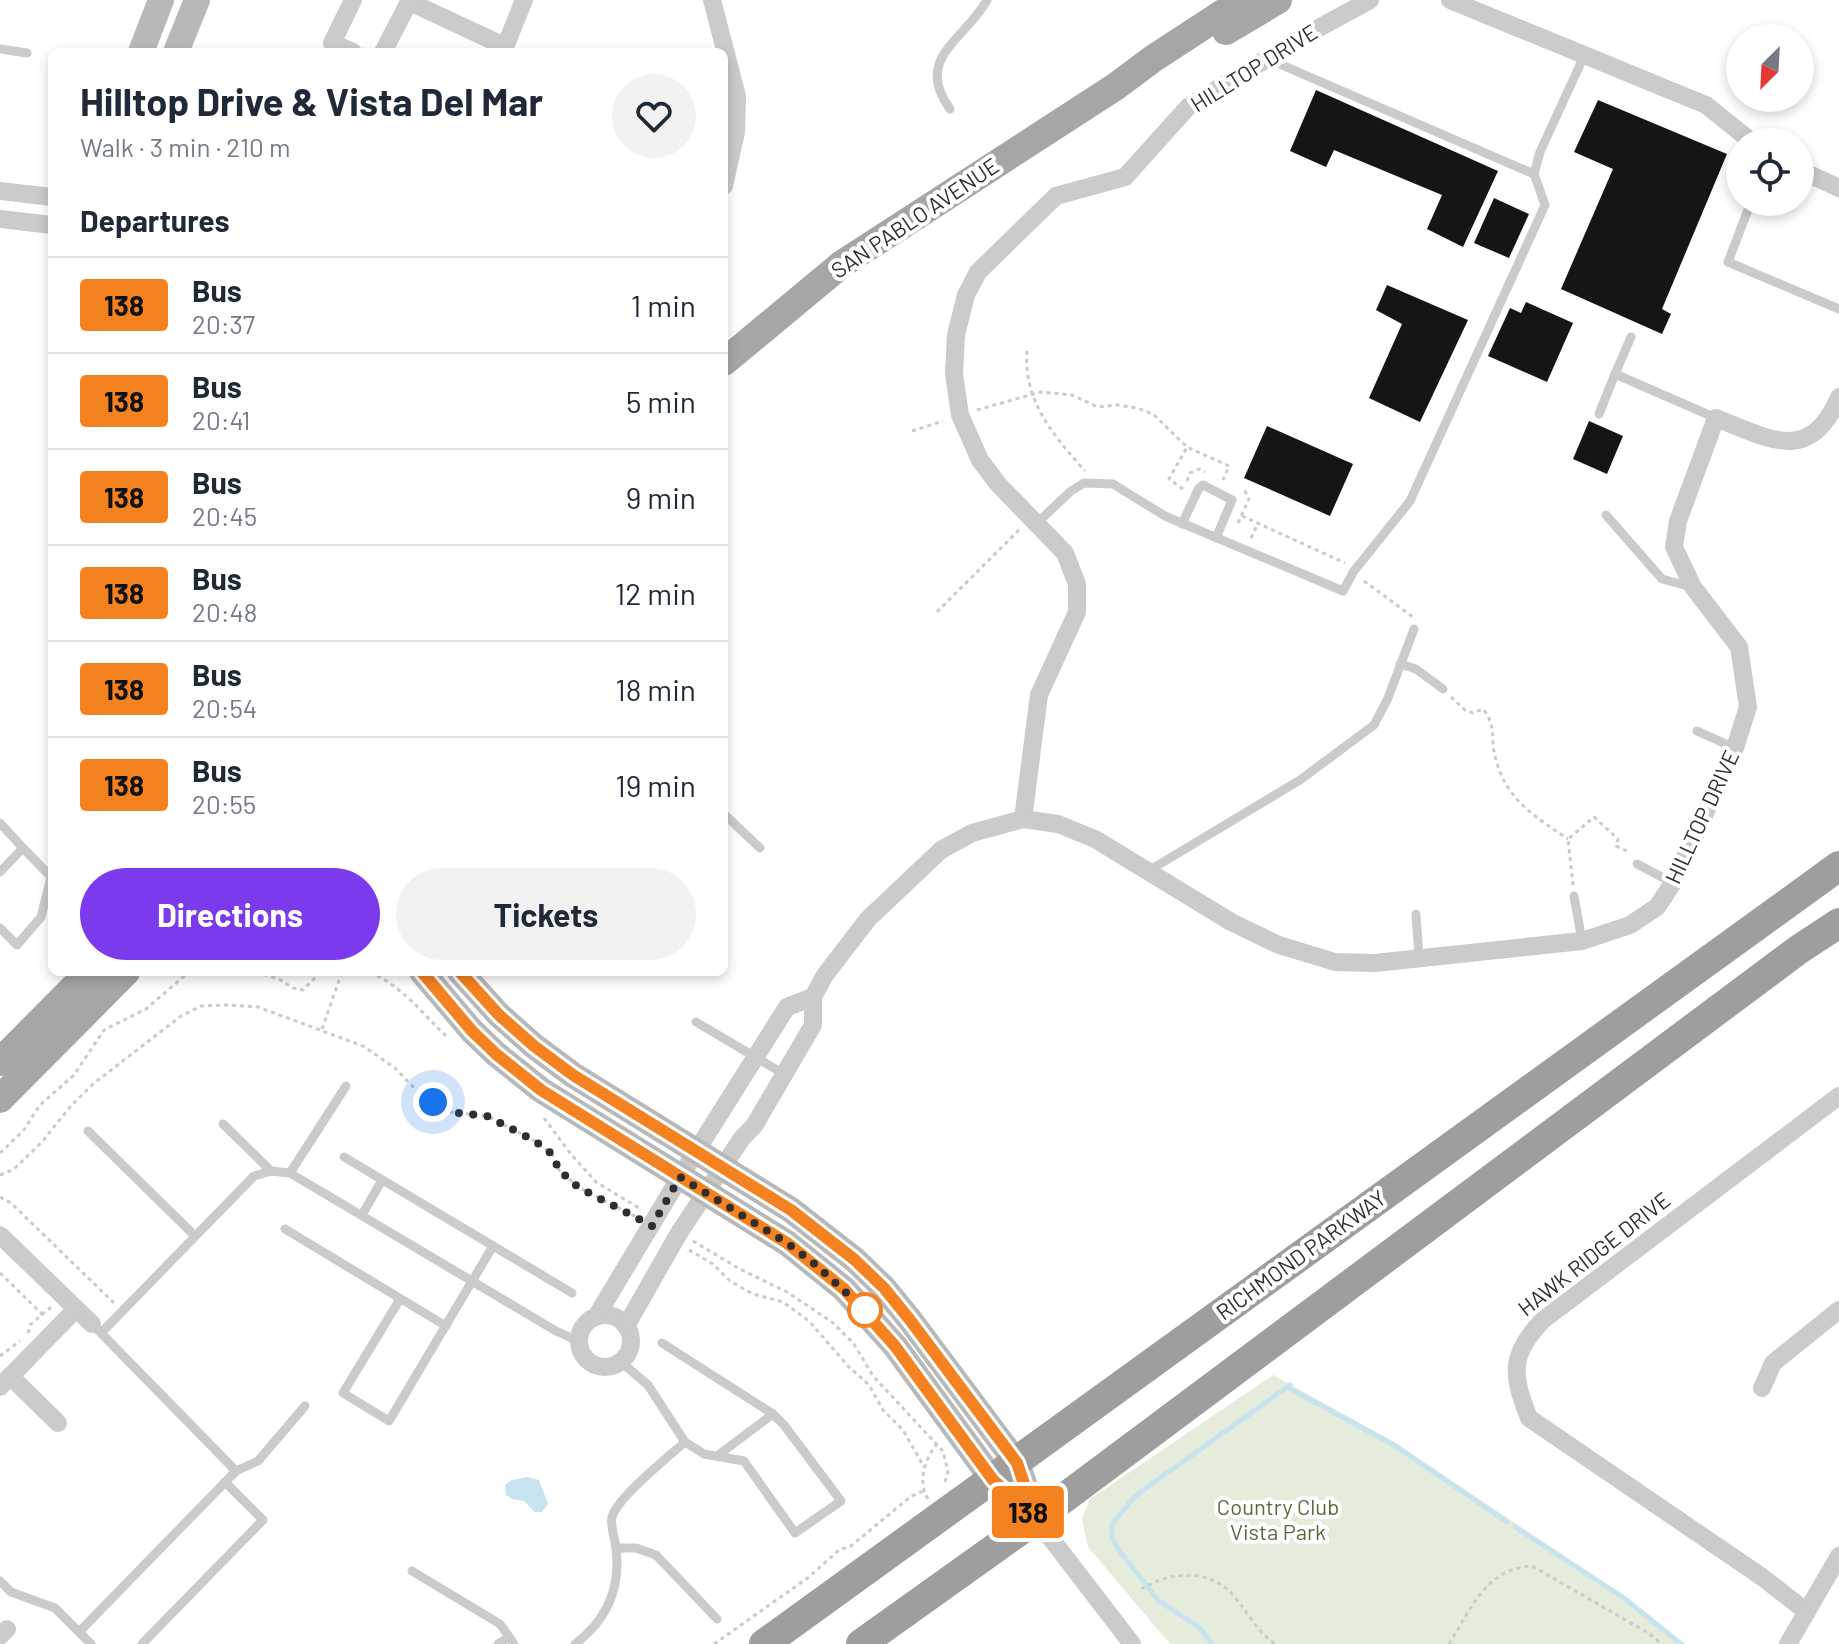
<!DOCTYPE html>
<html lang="en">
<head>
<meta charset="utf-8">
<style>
	body { margin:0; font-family:Barlow,sans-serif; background:#f2f2f3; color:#1f2937; height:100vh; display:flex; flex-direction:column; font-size:30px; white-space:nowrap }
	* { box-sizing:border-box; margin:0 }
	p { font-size:26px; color:#747a83 }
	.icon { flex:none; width:44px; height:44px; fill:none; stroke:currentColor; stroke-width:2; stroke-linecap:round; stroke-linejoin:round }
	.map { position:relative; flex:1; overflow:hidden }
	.side { position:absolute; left:48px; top:48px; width:680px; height:928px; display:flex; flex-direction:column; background:#fff; border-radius:12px; box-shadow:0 4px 12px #0003 }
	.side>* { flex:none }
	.badge { padding:0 16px; border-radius:6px; font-size:28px; line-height:52px }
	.needle { width:52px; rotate:204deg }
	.controls { position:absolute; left:1726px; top:24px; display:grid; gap:16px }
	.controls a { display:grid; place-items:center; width:88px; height:88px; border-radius:50%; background:#fff; box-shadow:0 4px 12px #0003; font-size:40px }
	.you { position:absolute; width:40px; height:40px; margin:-20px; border:6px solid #fff; border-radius:50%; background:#1a73e8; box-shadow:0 0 0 12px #1a73e833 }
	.map>.badge { position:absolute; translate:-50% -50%; box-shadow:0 0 0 4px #fff }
	h2 { padding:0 32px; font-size:30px; line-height:72px }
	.round { display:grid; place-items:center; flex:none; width:84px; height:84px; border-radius:42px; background:#f2f2f3 }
	.headline { display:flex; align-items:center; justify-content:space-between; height:136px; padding:0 32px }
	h1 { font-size:38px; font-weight:700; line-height:60px }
	.primary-button { display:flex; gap:16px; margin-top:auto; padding:16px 32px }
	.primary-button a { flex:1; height:92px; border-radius:48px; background:#7c3aed; color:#fff; font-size:32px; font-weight:700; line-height:92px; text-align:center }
	.primary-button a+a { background:#f2f2f3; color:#1f2937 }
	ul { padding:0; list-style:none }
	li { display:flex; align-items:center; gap:24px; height:96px; padding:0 32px; border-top:2px solid #e0e1e3 }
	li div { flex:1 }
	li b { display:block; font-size:30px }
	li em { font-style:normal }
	li .badge { min-width:88px; font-weight:700; text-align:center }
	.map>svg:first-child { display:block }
</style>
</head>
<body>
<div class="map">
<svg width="1839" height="1644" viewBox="0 0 1839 1644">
	<rect width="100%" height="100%" fill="#fff"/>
	<!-- green -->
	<polygon fill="#e6ecdb" points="1273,1375 1394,1442 1626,1597 1685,1644 1170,1644 1088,1547 1082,1519 1090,1499"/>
	<!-- water -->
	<polygon fill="#c7e3ed" points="527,1477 539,1480 548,1504 542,1512 535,1512 524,1501 512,1499 506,1495 505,1485 512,1480"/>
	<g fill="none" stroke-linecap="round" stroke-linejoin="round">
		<!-- stream -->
		<g stroke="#c7e3ed" stroke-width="5">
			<polyline points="1287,1387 1394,1445 1507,1522"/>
			<polyline points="1515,1527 1624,1598 1681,1644"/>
			<polyline points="1212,1644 1200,1628 1159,1601 1118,1549 1112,1537 1112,1524 1135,1496 1290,1385"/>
		</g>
	</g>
	<!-- building -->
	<g fill="#151515">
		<polygon points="1316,90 1498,171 1463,247 1427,229 1442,195 1334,150 1326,167 1290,151"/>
		<polygon points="1598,100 1727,154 1662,309 1671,314 1662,334 1561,289 1613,169 1574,152"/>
		<polygon points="1494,198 1529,214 1509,258 1474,243"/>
		<polygon points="1387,285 1468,320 1420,422 1369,398 1402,324 1376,310"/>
		<polygon points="1526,302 1573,323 1547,382 1488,356 1510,308 1521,313"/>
		<polygon points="1589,421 1623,436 1607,474 1573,459"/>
		<polygon points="1267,426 1353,464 1330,516 1244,478"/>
	</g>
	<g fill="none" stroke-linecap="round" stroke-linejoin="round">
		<!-- path -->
		<g stroke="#cbcbcb" stroke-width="3" stroke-dasharray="4 4" stroke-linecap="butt">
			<path d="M1027 351C1023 401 1054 436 1085 471"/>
			<polyline points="977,410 1041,392 1072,395 1098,407 1117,405 1137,408 1153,414 1187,447 1229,466 1223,480"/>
			<polyline points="912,431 943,421"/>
			<polyline points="1187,481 1190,473 1199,469 1205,472"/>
			<polyline points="1183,489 1169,479 1187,447"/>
			<polyline points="1242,516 1345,563"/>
			<polyline points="1238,523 1249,499 1245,491 1241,489"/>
			<polyline points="1251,538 1258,523"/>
			<polyline points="1364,581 1413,617"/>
			<polyline points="937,612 1019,530"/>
			<path d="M1451 697 1465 710 1473 713 1483 709C1497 727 1490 736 1495 756 1505 799 1534 816 1568 839"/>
			<polyline points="1573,885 1568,839 1594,817 1618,839 1616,846 1629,852"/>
			<polyline points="256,972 279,979 293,988 303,990 321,972"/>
			<path d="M370 972C403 987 423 1014 449 1039"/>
			<polyline points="322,1029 342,972"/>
			<polyline points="544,1118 570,1153 596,1182 642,1210"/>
			<polyline points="0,1153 23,1131 40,1105 74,1075 104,1030 146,1009 189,972"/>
			<polyline points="0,1175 14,1169 42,1142 70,1107 93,1084 181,1016 201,1006 227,1005 258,1007 363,1046 395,1068 418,1092 449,1112 487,1116 535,1141 552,1154 559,1170 578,1187 636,1217"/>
			<polyline points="0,1197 11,1203 114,1303"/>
			<polyline points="693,1241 738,1268 787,1292 832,1322 854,1344 873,1376 943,1451 948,1472 945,1482"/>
			<polyline points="689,1250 713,1264 730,1281 753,1294 783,1302 809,1321 849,1367 869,1385 883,1410 903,1430 924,1467"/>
			<polyline points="0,1273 43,1315"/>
			<polyline points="28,1333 30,1325 51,1307"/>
			<polyline points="0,1356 20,1341"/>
			<path d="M928 1499C917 1481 925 1459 937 1444"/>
			<path d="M1141 1589C1170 1572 1209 1567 1234 1596 1248 1613 1257 1631 1275 1644"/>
			<polyline points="714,1644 809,1577 839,1550 851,1546 910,1497 923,1491"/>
			<path d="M1449 1644C1472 1608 1485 1569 1532 1566L1650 1634 1661 1644"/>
		</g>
		<!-- service -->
		<g stroke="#cbcbcb" stroke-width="9">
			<polyline points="0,49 27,53"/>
			<polyline points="1268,59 1534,174 1540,152 1584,56"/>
			<path d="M950 109C913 58 965 40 987 0"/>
			<polyline points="1751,202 1728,262 1839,309"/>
			<polyline points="1631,337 1615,374 1716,418"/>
			<polyline points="1599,414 1615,374"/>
			<polyline points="1606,515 1662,579 1692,587"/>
			<polyline points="1038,522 1071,491 1084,483 1113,484 1165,516 1343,591 1354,571 1410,501 1545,205 1534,174"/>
			<polyline points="1182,524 1199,488 1203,485 1232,500 1216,538"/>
			<polyline points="1400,664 1416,669 1443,689"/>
			<polyline points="1697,731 1735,748"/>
			<polyline points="724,814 760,848"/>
			<polyline points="0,823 23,848 0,872"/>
			<polyline points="1637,864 1673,883"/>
			<polyline points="1150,870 1300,780 1374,725 1388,698 1414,629"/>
			<polyline points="1574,896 1582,941"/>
			<polyline points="1416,914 1419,958"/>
			<polyline points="0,928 17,945 41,917 51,877 23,848"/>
			<polyline points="696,1022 784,1074"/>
			<polyline points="223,1124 271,1171"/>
			<polyline points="88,1131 195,1236"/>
			<polyline points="344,1157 572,1293"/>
			<polyline points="290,1173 346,1086"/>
			<polyline points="362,1215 382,1180"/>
			<polyline points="285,1229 446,1326"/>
			<polyline points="400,1299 343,1393 389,1421 493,1246"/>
			<polyline points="97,1329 236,1471"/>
			<polyline points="101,1333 254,1176 271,1171 290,1173 556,1331 578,1341"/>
			<polyline points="621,1362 648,1385 685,1442 704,1454 744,1461 795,1533 841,1501 784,1425 773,1414 662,1343"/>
			<polyline points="717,1456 773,1414"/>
			<polyline points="616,1548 636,1548 656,1555 717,1619"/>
			<polyline points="412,1571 500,1624 514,1644"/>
			<polyline points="0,1581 11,1592 55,1608 91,1644"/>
			<polyline points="79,1632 236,1471 258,1461 305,1406"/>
			<polyline points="142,1644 263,1520 225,1482"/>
			<polyline points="498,1644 509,1637"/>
			<path d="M575 1644C607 1620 621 1588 616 1548 615 1539 610 1526 612 1517 617 1498 668 1457 685 1442"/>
		</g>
		<!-- minor -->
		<g stroke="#cbcbcb" stroke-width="18">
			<polyline points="353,0 332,43 353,52"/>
			<polyline points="712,0 737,96 736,132 724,186"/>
			<polyline points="1450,0 1706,105 1752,142"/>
			<polyline points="410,2 504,46"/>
			<polyline points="383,52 410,0"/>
			<polyline points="503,52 524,0"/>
			<polyline points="1800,170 1839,188"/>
			<polyline points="0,191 52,197"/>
			<polyline points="0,219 52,225"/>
			<polyline points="1023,819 1039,695 1077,612 1077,584 1065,553 998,484 980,460 960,415 954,374 956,335 966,295 978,272 1056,196 1125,177 1188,107 1304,36 1370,0"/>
			<path d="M813 997 825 975 868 919 941 850 972 833 1023 819 1058 824 1095 839 1231 922 1279 945 1335 962 1375 963 1582 941 1630 925 1657 907 1673 883 1735 748 1748 707 1739 647 1693 587 1674 547 1678 521 1716 418C1769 439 1810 465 1839 397"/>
			<polyline points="0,1235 92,1324"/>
			<circle cx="605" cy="1341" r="26"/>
			<polyline points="596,1317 680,1177 787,1007 813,997"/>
			<polyline points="626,1326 679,1233 742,1138 754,1126 813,1025 813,997"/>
			<polyline points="10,1376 58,1423"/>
			<polyline points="0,1387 76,1309"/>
			<polyline points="1762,1388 1773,1363 1839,1310"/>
			<polyline points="1036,1519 1132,1644"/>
			<path d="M1807 1612 1762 1577 1529 1418C1512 1375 1509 1355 1543 1320L1839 1096"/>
			<polyline points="0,1636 7,1629"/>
			<polyline points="1788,1644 1839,1556"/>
		</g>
		<!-- secondary -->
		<g stroke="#b8b8b8" stroke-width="26">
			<polyline points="141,52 161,0"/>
			<polyline points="176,52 197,0"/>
			<polyline points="422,972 472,1031 496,1054 541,1090 787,1243 844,1289 895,1346 993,1480 1036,1519"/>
			<polyline points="460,972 499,1015 534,1046 573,1075 791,1210 855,1260 884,1288 910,1320 1017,1463 1035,1516"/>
		</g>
		<!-- primary -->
		<g stroke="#a6a6a6" stroke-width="28">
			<polyline points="1226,31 1278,0"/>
			<polyline points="724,362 842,264 1115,87 1154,58 1243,0"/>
			<polyline points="0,1062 89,972"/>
			<polyline points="0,1099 126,972"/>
		</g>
		<!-- trunk -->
		<g stroke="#9e9e9e" stroke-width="30">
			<polyline points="764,1644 1839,866"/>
			<polyline points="861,1644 1036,1519 1798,950 1839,923"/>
		</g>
	</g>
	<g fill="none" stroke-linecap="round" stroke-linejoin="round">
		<!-- line casing -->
		<g stroke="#fff" stroke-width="18">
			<polyline id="line" points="422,972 472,1031 496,1054 541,1090 787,1243 844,1289 895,1346 993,1480 1036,1519 1017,1463 910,1320 884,1288 855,1260 791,1210 573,1075 534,1046 499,1015 460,972"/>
		</g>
		<!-- line -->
		<use href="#line" stroke="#f58220" stroke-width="12"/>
		<!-- walk -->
		<polyline stroke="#2e2e2e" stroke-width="8" stroke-dasharray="0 14.4" points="433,1102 449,1112 487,1116 535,1141 552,1154 559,1170 578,1187 652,1226 680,1177 787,1243 816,1265 865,1310"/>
	</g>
	<!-- markers -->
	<circle fill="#fff" stroke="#f58220" stroke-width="4" cx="865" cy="1310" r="16"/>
	<g text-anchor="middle" stroke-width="8" stroke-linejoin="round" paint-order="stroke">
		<!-- street labels -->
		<g font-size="22" fill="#2e2e2e" stroke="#fff">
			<text transform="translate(1254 68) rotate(-32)" y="8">HILLTOP DRIVE</text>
			<text transform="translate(915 218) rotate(-34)" y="8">SAN PABLO AVENUE</text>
			<text transform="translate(1702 817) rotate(-65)" y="8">HILLTOP DRIVE</text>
			<text transform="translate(1594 1254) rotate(-38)" y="8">HAWK RIDGE DRIVE</text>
			<text transform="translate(1301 1255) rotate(-36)" y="8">RICHMOND PARKWAY</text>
		</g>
		<!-- park labels -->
		<g font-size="22" fill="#576b3a" stroke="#fff">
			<text x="1278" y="1515">Country Club<tspan x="1278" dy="25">Vista Park</tspan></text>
		</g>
	</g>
</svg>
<div class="controls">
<a><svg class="needle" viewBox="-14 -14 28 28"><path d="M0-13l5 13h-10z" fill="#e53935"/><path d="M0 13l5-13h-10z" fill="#747a83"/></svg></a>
<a><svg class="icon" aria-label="locate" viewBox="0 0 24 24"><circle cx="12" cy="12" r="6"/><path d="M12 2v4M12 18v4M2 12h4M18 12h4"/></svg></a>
</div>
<div class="you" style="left:433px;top:1102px"></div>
<b class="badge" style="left:1028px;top:1512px;background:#f58220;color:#111">138</b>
<section class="side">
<div class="headline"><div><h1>Hilltop Drive &amp; Vista Del Mar</h1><p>Walk · 3 min · 210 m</p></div><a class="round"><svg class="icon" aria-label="heart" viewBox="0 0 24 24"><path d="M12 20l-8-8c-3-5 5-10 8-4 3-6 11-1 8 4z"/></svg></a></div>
<h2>Departures</h2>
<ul>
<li><span class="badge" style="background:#f58220;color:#111">138</span><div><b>Bus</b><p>20:37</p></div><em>1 min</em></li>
<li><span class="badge" style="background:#f58220;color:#111">138</span><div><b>Bus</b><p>20:41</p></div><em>5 min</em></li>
<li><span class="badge" style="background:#f58220;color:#111">138</span><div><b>Bus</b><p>20:45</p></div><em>9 min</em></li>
<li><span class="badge" style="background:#f58220;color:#111">138</span><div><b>Bus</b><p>20:48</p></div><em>12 min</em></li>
<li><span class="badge" style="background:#f58220;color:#111">138</span><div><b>Bus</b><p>20:54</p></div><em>18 min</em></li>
<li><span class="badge" style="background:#f58220;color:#111">138</span><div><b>Bus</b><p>20:55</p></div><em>19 min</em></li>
</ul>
<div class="primary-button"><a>Directions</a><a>Tickets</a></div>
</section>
</div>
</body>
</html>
